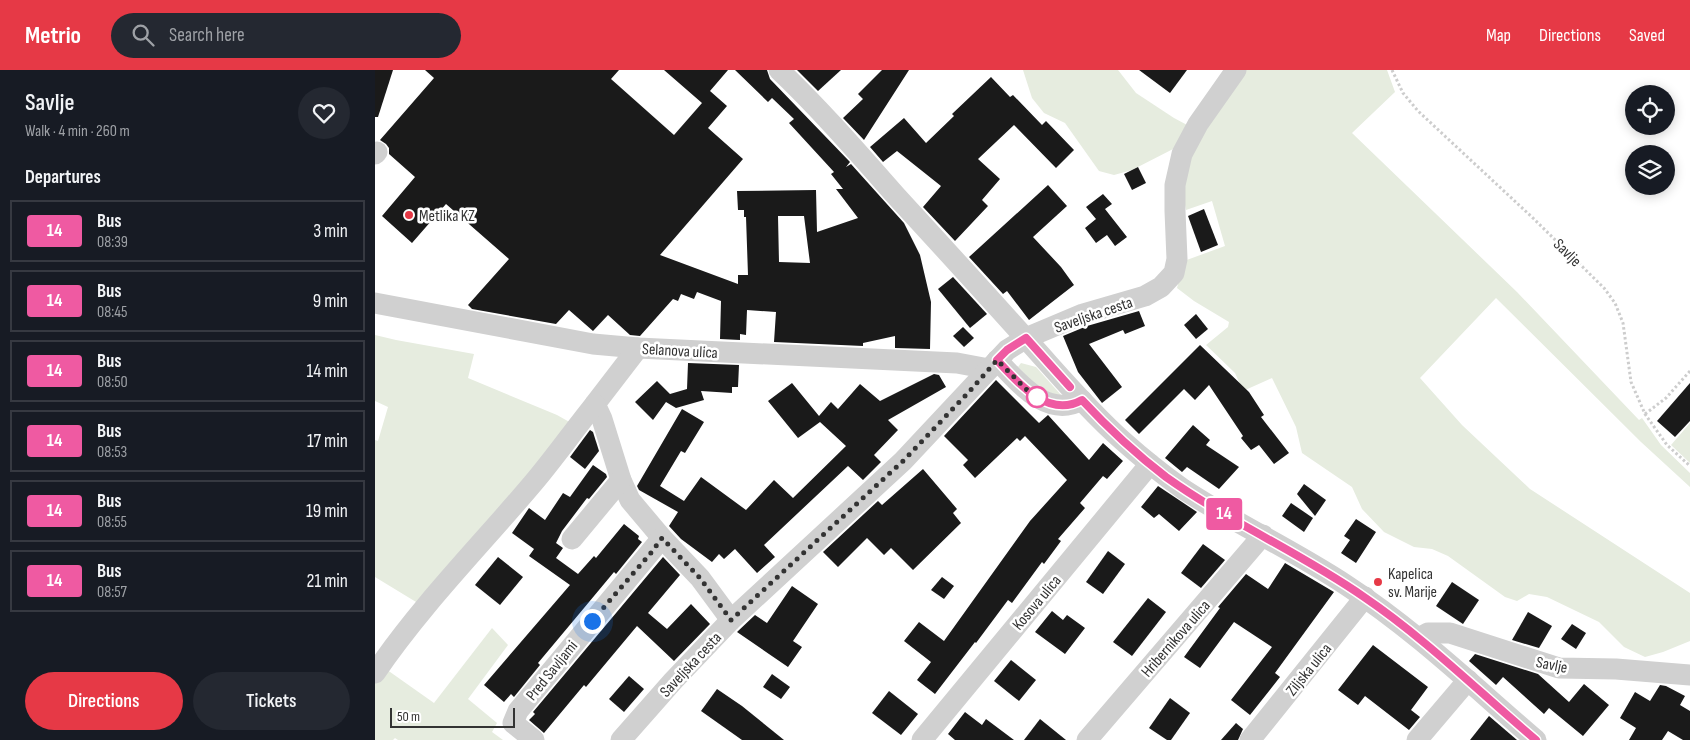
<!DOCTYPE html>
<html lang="en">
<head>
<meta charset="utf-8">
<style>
	body { margin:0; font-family:"Sofia Sans Condensed",sans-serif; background:#242831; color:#f1f3f6; height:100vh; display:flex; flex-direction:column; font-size:19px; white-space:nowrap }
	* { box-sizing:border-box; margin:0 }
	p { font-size:16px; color:#9ea1a6 }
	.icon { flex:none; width:28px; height:28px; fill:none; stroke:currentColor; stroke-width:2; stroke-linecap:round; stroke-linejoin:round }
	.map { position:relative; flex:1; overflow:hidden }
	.sheet { display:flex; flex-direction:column; background:#171b24; width:375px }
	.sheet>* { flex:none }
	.badge { padding:0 10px; border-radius:4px; font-size:18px; line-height:32px }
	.tools { position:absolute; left:1250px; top:15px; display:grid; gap:10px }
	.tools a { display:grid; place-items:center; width:50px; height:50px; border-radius:50%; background:#171b24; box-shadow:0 2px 12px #0003; font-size:25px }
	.scale { position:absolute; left:15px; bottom:12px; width:125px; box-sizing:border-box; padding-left:5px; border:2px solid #333; border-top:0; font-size:14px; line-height:18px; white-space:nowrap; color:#333; -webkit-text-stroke:4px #fff; paint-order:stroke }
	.you { position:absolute; width:25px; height:25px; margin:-12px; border:4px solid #fff; border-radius:50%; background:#1a73e8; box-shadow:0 0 0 8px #1a73e833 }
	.map>.badge { position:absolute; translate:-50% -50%; box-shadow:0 0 0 2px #fff }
	h2 { padding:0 25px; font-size:19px; line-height:45px }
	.round { display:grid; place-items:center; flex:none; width:52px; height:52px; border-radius:26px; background:#242831 }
	.head { display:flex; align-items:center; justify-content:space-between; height:85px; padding:0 25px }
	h1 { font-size:24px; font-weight:600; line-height:38px }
	.primary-button { display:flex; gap:10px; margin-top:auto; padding:10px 25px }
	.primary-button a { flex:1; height:58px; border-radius:30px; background:#e63946; color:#fff; font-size:20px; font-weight:600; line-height:58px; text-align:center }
	.primary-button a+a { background:#242831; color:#f1f3f6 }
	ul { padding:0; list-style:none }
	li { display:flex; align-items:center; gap:15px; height:62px; margin:0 10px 8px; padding:0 15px; border:2px solid #363941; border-radius:0px }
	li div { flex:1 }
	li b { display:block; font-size:19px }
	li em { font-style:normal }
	li .badge { min-width:55px; font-weight:700; text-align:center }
	header { display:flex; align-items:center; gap:30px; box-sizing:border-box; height:70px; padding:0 25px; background:#e63946; color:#fff }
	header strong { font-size:24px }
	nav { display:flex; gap:28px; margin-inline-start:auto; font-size:18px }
	.search { width:350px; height:45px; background:#242831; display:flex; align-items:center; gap:12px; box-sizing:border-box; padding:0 18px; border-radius:28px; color:#9ea1a6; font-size:19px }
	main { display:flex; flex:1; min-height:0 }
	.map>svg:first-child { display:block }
</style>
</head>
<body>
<header>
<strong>Metrio</strong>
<div class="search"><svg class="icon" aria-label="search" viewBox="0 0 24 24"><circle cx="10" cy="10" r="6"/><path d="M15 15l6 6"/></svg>Search here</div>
<nav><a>Map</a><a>Directions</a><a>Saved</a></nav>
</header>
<main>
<section class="sheet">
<div class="head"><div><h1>Savlje</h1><p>Walk · 4 min · 260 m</p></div><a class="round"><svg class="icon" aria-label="heart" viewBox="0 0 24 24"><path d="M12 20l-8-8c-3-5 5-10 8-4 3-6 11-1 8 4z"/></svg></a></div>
<h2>Departures</h2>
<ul>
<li><span class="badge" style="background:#ef5aa2;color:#fff">14</span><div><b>Bus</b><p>08:39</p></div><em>3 min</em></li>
<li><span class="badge" style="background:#ef5aa2;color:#fff">14</span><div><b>Bus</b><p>08:45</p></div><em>9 min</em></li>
<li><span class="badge" style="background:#ef5aa2;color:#fff">14</span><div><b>Bus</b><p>08:50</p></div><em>14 min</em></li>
<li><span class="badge" style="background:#ef5aa2;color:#fff">14</span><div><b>Bus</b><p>08:53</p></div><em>17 min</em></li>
<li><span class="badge" style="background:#ef5aa2;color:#fff">14</span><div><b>Bus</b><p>08:55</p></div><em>19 min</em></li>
<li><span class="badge" style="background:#ef5aa2;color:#fff">14</span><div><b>Bus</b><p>08:57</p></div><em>21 min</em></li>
</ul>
<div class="primary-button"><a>Directions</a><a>Tickets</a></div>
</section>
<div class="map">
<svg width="1315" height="670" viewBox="0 0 1315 670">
	<rect width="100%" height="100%" fill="#fff"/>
	<!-- green -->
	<g fill="#e6ecdf">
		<polygon points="648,0 743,0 761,23 799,48 814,56 802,77 757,100 739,105 724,101 690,53 669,43 657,28"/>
		<polygon points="869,0 1012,0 1020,22 977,63 1142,222 1264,350 1267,348 1286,375 1315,403 1315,417 1266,372 1121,228 1045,308 1087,355 1155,419 1315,523 1315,571 1288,582 1270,587 1249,577 1224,552 1172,527 1154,524 1142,531 1130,527 1073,486 1057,479 1039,477 1009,462 987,439 977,417 927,383 921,357 897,308 868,321 860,303 831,275 853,257 854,252 819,231 802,218 809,191 850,176 837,131 811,140 807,119 812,88"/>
		<polygon points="0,265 21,270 99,284 93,308 182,345 198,354 46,535 0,507 0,370 3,371 13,337 0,331"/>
		<polygon points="646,293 661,297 686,325 670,325 643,297"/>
		<polygon points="1315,353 1315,393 1296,375"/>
		<polygon points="117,558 133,575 93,629 122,653 117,662 128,670 23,670 20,668 18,670 0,670 0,609 8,597 59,633"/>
	</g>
	<!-- building -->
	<g fill="#1a1a1a" fill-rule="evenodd">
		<polygon points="0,0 18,0 3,47 0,47"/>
		<path d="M50 0H244L236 9 299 65 327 33 289 0H353L335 21 352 36 333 58 368 89 285 185 363 214V205H373L371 147H369V140H363L362 121 441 120 442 162 483 148 461 119H468L456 104 459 102 414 53 419 49 397 28 393 32 360 0H392L395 9 475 92 471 97 476 94 529 153 545 185 556 232 555 279 520 278V266L488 273V276L399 272 401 242 372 240 371 265 365 264V270L345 269 346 231 322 222 319 229 306 224 303 231 298 229 265 266 255 265 233 245 218 261 194 240 181 254 97 239 93 235 134 189 71 134 37 173 7 146 40 107 14 84V78L11 74 5 70 59 8ZM403 146H429L435 193 404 192Z"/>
		<polygon points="422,0 466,0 443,21"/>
		<polygon points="507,0 534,0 489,70 468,48 488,29 483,24"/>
		<polygon points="764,0 812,0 795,23"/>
		<polygon points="616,7 635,27 638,25 667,55 671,51 699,80 681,98 639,55 603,89 625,109 607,130 613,136 580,171 548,137 566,116 522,81 508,92 495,77 529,48 551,73 579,46 577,44"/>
		<polygon points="763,97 771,113 757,120 749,104"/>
		<polygon points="673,115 692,136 658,167 686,197 699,215 654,250 632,221 628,224 594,187"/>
		<polygon points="728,124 737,134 730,139 752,167 740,176 732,165 721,173 710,158 721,149 711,137"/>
		<polygon points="829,139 843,175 826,182 813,146"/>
		<polygon points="578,207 612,244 595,258 563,219"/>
		<polygon points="764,241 770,256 750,264 748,260 714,274 747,317 727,333 703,302 688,266 712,256"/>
		<polygon points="821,244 833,259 821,269 809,255"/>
		<polygon points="588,257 599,268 589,277 578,266"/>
		<polygon points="825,275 874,322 889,345 886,347 914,383 899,394 884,375 876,380 866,368 868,366 834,315 820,330 809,319 764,364 750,350"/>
		<polygon points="313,293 364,295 363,317 357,317 357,323 326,321 329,330 301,338 291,332 278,350 260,332 282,311 295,324 312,319"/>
		<polygon points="559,304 564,305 571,317 513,350 523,360 499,385 506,392 488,410 473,396 389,475 400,487 382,503 360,479 349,489 344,484 337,492 306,469 294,456 303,442 264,420 262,416 307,339 329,352 310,383 306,381 285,416 309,431 326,407 371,440 399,410 418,428 471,376 445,352 423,368 393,331 417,313 444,346 456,332 463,339 485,314 505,331"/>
		<polygon points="621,310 664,353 673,345 714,390 728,373 748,391 732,409 728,406 705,433 710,438 683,469 686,471 669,494 667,492 637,533 633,530 601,573 600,572 560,624 542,610 556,592 529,571 544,552 569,571 655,451 692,410 650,366 645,371 642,368 600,408 588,395 593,390 569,366"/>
		<polygon points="1315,313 1315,351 1300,367 1282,351"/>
		<polygon points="818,355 835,370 831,375 864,397 844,419 812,397 807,402 790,388"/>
		<polygon points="215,360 218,362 224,381 210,399 195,387"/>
		<polygon points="218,395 231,404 232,407 214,429 212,428 187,461 181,473 188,478 181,488 203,504 219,486 221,488 249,454 264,466 263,469 267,472 241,504 239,502 204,544 163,593 165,595 139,627 136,624 129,632 109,615 195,515 154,486 159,479 137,463 154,438 170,450 188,423 195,427"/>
		<polygon points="548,399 582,439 578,443 586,453 538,500 516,478 509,485 492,468 463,497 448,482 503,431 507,435"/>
		<polygon points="929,414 951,430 940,446 922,424"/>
		<polygon points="783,416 822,442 804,461 784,444 779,448 766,437"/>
		<polygon points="916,433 938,448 929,462 907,446"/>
		<polygon points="981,449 1001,462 981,493 966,483 975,470 969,466"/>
		<polygon points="828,474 850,490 826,518 806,503"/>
		<polygon points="733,481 750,494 728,524 711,512"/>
		<polygon points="123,487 148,507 125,535 100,515"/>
		<polygon points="288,487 305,505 273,543 292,559 316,534 335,554 299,591 262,556 211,617 209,615 169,663 154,650 160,644 158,642"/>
		<polygon points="910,493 959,522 900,603 905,607 875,645 856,630 897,577 859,552 825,598 809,587 845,538 843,537 871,504 893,519"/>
		<polygon points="567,507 579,516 569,529 556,520"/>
		<polygon points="1077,512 1104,530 1088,554 1061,536"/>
		<polygon points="417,516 443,534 418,571 427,577 413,597 362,562 380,545 392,553"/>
		<polygon points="773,528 791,542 757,586 738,572"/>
		<polygon points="677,541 688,550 692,545 710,558 690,584 660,562"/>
		<polygon points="1153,542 1177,556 1164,578 1137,570"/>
		<polygon points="1197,554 1211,563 1201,579 1186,569"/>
		<polygon points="998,575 1053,617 1036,640 1045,647 1034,660 990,626 983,635 963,620"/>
		<polygon points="1100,584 1163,604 1194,632 1209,614 1234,635 1208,666 1174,638 1169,644 1128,607 1121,615 1094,591"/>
		<polygon points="636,590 661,610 644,631 619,611"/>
		<polygon points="397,604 415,617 406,629 388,617"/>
		<polygon points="254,606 269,619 249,642 234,629"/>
		<polygon points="1285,615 1291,616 1310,626 1305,635 1315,641 1315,670 1308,670 1293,661 1287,670 1254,670 1261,658 1245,648 1260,622 1275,631"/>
		<polygon points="342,619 367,636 409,670 367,670 326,641"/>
		<polygon points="514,621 543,644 526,665 497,643"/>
		<polygon points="795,628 815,643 796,670 792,670 774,658"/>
		<polygon points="590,642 607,655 611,649 639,670 580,670 573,664"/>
		<polygon points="1114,646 1142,670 1095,670"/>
		<polygon points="665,649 691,670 649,670"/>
		<polygon points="861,653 868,659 863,670 846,670"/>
	</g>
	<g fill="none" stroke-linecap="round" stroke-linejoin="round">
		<!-- path -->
		<g stroke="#cdcdcd" stroke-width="3" stroke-dasharray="2.5 2.5" stroke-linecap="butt">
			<polyline points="1017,0 1028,23 1043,41 1159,149 1229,218 1240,233 1248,253 1256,312 1270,344 1292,375 1315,396"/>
			<polyline points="1270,344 1291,328 1315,301"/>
		</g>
		<!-- minor -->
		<g stroke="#d0d0d0" stroke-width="21">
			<path d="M404 0C446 40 484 84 522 127 566 175 610 223 653 271 684 305 714 341 748 371 767 388 787 404 808 419 861 454 918 480 971 515 1040 560 1099 617 1161 670"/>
			<polyline points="0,84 2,82"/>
			<polyline points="0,233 218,274 263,278 582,293 614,299"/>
			<polyline points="263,278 220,334 227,349 246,410 255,430 287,468 325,508 356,550"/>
			<path d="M622 290C644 313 672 349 707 330"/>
			<polyline points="197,469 246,410"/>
			<polyline points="1044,568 1053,563 1075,563 1184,598 1241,599 1315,605"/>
			<path d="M0 603C47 534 106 475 159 412 180 387 199 360 220 334"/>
			<polyline points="159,670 138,653 143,641 287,468"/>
			<polyline points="246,670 298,611 356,550 528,391 632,280 651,268 708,244 770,226 786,217 799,203 802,189 800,141 800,115 807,84 823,54 861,0"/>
			<polyline points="547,670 775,394"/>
			<polyline points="712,670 888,465"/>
			<polyline points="875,670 990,527"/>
			<polyline points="1042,670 1093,610"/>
		</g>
	</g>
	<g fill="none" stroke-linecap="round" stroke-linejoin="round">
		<!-- line casing -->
		<g stroke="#fff" stroke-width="11">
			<path id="line" d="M695 317 651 268 632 280 622 290C643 313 673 349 707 330 733 358 761 384 791 407 854 452 926 483 989 527 1051 569 1104 622 1161 670"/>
		</g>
		<!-- line -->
		<use href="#line" stroke="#ef5aa2" stroke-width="8"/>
		<!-- walk -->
		<polyline stroke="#333" stroke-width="5" stroke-dasharray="0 9" points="217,551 275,484 287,468 325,508 356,550 528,391 593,323 622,290 654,322 662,327"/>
	</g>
	<!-- markers -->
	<g fill="#e63946" stroke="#fff" stroke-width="2">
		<circle cx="34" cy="145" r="5"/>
		<circle cx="1003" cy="512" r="5"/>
	</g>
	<circle fill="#fff" stroke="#ef5aa2" stroke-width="2.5" cx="662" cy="327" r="10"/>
	<g text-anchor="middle" stroke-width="5" stroke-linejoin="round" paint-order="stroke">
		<!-- poi labels -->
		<g font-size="16" fill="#333" stroke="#fff" text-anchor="start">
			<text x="44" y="151">Metlika KZ</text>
			<text x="1013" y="509">Kapelica<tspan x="1013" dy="18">sv. Marije</tspan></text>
		</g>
		<!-- street labels -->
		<g font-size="16" fill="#333" stroke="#fff">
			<text transform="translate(1193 182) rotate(45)" y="6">Savlje</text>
			<text transform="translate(718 244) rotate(-19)" y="6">Saveljska cesta</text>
			<text transform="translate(305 280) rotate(3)" y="6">Selanova ulica</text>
			<text transform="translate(661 532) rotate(-50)" y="6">Kosova ulica</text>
			<text transform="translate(800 568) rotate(-49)" y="6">Hribernikova ulica</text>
			<text transform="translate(315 594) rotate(-47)" y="6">Saveljska cesta</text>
			<text transform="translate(1177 594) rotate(11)" y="6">Savlje</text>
			<text transform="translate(933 599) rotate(-51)" y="6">Ziljska ulica</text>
			<text transform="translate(176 600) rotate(-51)" y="6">Pred Savljami</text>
		</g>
	</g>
</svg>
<div class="tools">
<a><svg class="icon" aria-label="locate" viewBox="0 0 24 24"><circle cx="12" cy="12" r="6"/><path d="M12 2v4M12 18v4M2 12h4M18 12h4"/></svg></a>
<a><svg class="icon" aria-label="layers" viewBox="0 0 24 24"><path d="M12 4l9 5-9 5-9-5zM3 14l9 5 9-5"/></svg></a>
</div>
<div class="scale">50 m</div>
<div class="you" style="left:217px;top:551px"></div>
<b class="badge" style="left:849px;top:444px;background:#ef5aa2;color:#fff">14</b>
</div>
</main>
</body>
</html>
